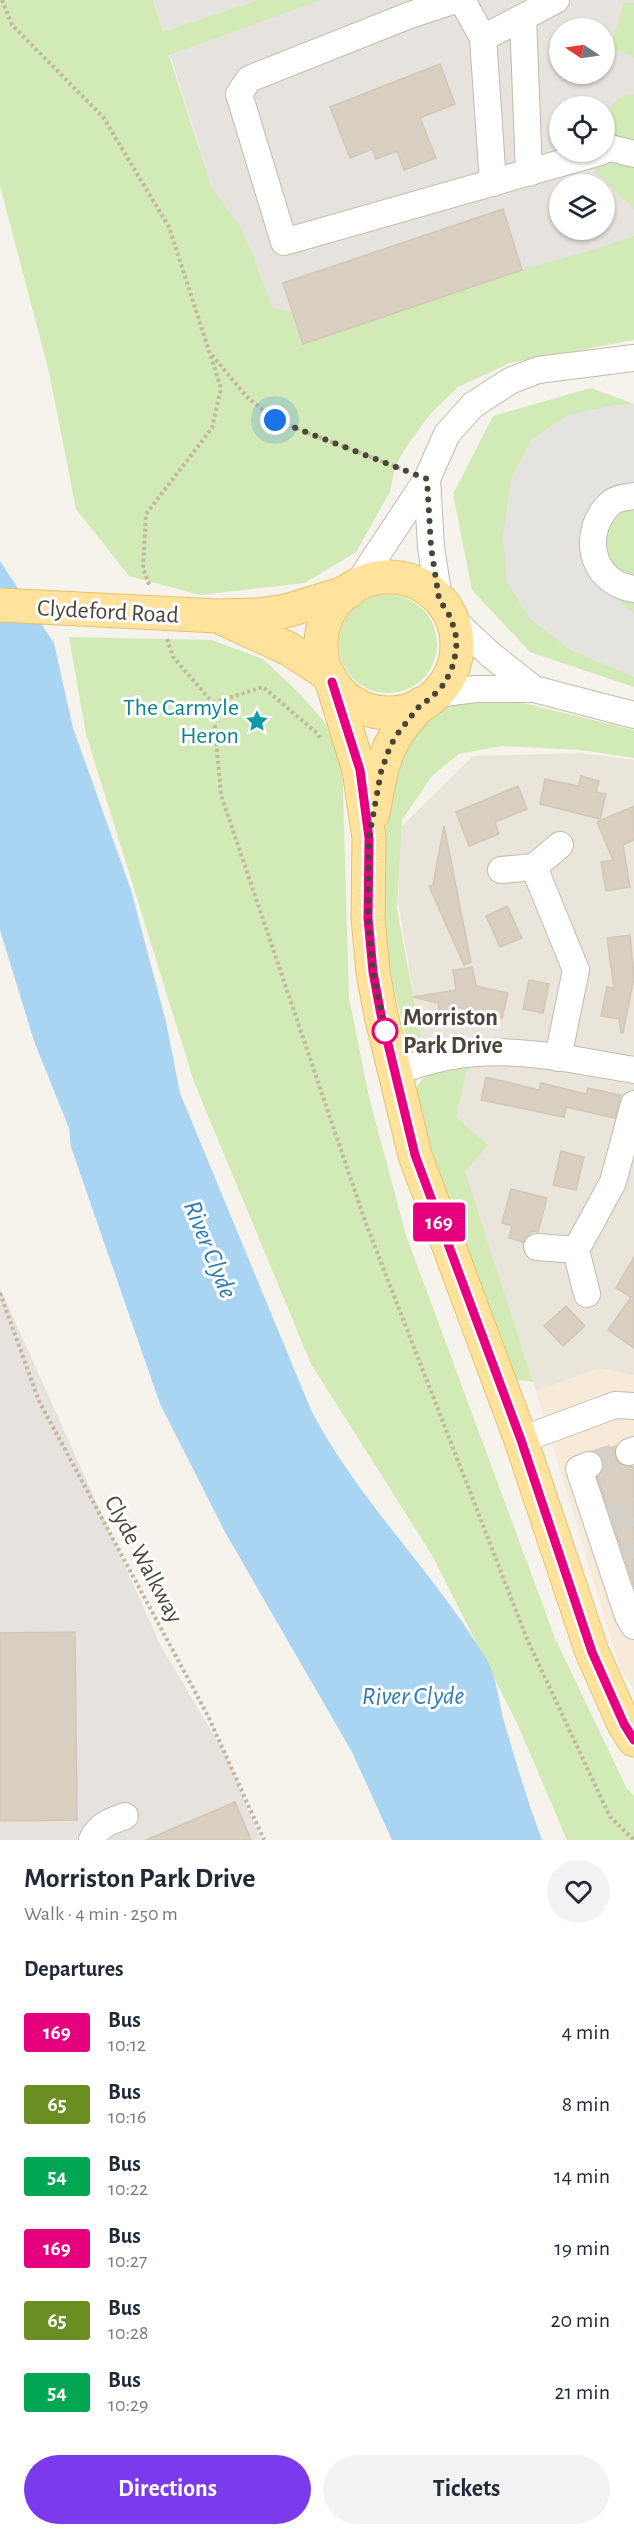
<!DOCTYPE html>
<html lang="en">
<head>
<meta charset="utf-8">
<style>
	body { margin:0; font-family:"Alegreya Sans",sans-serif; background:#f2f2f3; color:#1f2937; height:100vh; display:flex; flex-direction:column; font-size:22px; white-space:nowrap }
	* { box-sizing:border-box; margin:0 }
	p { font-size:20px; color:#747a83 }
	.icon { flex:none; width:33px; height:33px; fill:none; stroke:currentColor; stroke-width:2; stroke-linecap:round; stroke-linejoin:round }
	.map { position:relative; height:1840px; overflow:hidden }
	.details { display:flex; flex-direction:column; background:#fff; flex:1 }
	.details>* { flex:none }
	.badge { padding:0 12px; border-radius:4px; font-size:21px; line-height:39px }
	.needle { width:39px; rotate:283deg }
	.controls { position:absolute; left:549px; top:18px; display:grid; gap:12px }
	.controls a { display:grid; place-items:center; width:66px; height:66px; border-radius:50%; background:#fff; box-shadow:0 2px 4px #0004; font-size:30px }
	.you { position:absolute; width:30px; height:30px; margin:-15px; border:4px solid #fff; border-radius:50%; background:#1a73e8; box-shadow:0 0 0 9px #1a73e833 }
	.map>.badge { position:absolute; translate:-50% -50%; box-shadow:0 0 0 3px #fff }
	h2 { padding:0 24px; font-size:22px; line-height:54px }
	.round { display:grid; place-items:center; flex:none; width:63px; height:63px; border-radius:32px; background:#f2f2f3 }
	.overview { display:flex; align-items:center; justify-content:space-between; height:102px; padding:0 24px }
	h1 { font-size:28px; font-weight:700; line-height:45px }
	.primary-button { display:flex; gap:12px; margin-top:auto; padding:12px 24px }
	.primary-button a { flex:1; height:69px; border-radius:36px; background:#7c3aed; color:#fff; font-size:24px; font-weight:700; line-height:69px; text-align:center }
	.primary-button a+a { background:#f2f2f3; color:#1f2937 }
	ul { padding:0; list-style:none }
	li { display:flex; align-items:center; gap:18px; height:72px; padding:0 24px }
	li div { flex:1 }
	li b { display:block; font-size:22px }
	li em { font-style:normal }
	li .badge { min-width:66px; font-weight:700; text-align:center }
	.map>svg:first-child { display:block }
</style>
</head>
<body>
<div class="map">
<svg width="634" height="1840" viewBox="0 0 634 1840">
	<rect width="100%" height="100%" fill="#f6f3ec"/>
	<!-- residential -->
	<polygon fill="#eae5da" points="580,753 634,760 634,1377 603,1370 536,1391 431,1099 398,902 401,827 473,756"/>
	<!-- commercial -->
	<polygon fill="#f7ead8" points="600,1368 634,1375 634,1690 620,1668 536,1391"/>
	<!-- industrial -->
	<g fill="#e6e2dd" fill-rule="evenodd">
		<path d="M153 0H634V286L266 360ZM560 28H604V74H560ZM560 106H604V152H560ZM560 184H604V230H560Z"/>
		<polygon points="0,1288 161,1646 225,1754 261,1840 0,1840"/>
	</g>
	<!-- green -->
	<g fill="#d2eab5">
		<polygon points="0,0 153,0 163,32 259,0 321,0 169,55 212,188 242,229 273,308 292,312 303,343 522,270 589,251 634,236 634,340 510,363 458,387 431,413 404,450 395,467 390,492 356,552 305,583 200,595 129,576 76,509 49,372 0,186"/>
		<polygon points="624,3 634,3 634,57 610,47"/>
		<path d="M634 94V141L613 135C604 113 609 98 634 94Z"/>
		<polygon points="615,163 634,167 634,209 593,169"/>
		<polygon points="591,388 634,404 634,687 530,652 472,590 453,494 493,416"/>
		<circle cx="388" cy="644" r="49"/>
		<polygon points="69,637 212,640 263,659 297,691 323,720 342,757 349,998 369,1097 406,1235 555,1638 626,1787 634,1796 634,1840 567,1840 517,1723 432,1555 311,1364 194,1082 86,734"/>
		<polygon points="503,698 634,730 634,758 581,750 501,746 459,754 432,776 402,820 397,909 422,1043 415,1043 405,1034 383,941 383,840 390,774 428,713 466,702"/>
		<path d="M469 1060 456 1117 488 1145 465 1172 533 1382 518 1380 505 1362 432 1157 416 1089C423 1070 451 1066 469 1060Z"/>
	</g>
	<!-- parking -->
	<polygon fill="#e5e3e0" points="634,404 634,484 611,493 587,513 585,556 603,587 634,614 634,677 571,650 530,619 507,582 503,536 511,480 532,439 568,415 615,405"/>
	<!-- water -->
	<path fill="#a9d4f2" d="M0 561 54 643 73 728 131 890 166 1022 180 1093 311 1410C357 1499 433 1571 485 1657 495 1671 499 1700 503 1718 515 1759 527 1800 542 1840H392L352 1752 225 1532 160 1404 71 1147 69 1128 34 1041 0 930Z"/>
	<!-- building -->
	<g fill="#d8cfc1" stroke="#d3c7b4" stroke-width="1.5">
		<polygon points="440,64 455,104 420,118 436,158 404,170 397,151 376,159 372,149 350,158 330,107"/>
		<polygon points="503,209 522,270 303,344 283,283"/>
		<polygon points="581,776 599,781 596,792 606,794 600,819 540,804 545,779 578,786"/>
		<polygon points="518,786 527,809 495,822 499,834 469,846 456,812"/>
		<polygon points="634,806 634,840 623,845 630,887 606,891 601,862 613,860 597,822"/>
		<polygon points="444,826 471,962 464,965 429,886 433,885"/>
		<polygon points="507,906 522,938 500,947 486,916"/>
		<polygon points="630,935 634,977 623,1033 621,1033 619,1019 601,1016 607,987 614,988 607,938"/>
		<polygon points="472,967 476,986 508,993 502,1018 457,1007 459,1018 441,1020 438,1003 413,997 456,990 453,970"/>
		<polygon points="529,980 549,984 543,1013 523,1009"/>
		<polygon points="486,1077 539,1090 541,1083 586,1094 588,1088 621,1095 615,1118 566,1107 564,1117 481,1100"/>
		<polygon points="561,1151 584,1157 576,1190 553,1185"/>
		<polygon points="511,1189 547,1198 538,1232 532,1231 523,1242 509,1238 512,1226 502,1223"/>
		<polygon points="634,1257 634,1348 608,1330 631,1297 616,1288"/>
		<polygon points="566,1306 585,1326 563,1346 544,1326"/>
		<polygon points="616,1446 615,1457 619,1463 634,1467 634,1587 597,1477 604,1467 603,1459 597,1453"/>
		<polygon points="75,1632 77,1820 0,1821 0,1633"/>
		<polygon points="235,1802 251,1840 146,1840"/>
	</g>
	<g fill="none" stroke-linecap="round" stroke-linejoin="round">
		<!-- minor-tunnel -->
		<g stroke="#d4d0c8" stroke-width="26" stroke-dasharray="26 13" stroke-linecap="butt">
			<polyline points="589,1465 629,1452"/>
			<polyline points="633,1499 634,1500"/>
			<polyline points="615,1505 634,1558"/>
		</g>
		<!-- minor casing -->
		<g stroke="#c2bbae" stroke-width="28">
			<g id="minor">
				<polyline points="456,0 410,15 249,79 239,94 284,242 600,152"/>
				<polyline points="462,0 483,38"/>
				<polyline points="523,17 529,173"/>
				<polyline points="604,150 610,148 634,154"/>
				<polyline points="493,183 483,38 556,0"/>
				<polyline points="427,479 431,547 439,599"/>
				<path d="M634 496C627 497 617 498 612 502 580 529 589 583 634 589"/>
				<polyline points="357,585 427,479 447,434 473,405 510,381 538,370 634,358"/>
				<polyline points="451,618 492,656 534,689"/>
				<polyline points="435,694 476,689 534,689 634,715"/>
				<polyline points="534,867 576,970 558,1058"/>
				<polyline points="501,870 534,867 560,845"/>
				<path d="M395 1073C478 1037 549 1056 634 1070"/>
				<polyline points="537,1247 576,1250 587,1294"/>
				<polyline points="576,1250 613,1182 634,1104"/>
				<polyline points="521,1440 615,1405 634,1406"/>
				<polyline points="629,1452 634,1450"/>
				<polyline points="589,1465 579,1469 628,1616 634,1626"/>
				<path d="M92 1840C98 1825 111 1821 125 1816"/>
			</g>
		</g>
		<!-- major casing -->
		<g stroke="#e6c16a" stroke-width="35">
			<g id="major">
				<circle cx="389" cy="645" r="68"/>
				<polyline points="217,616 259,615 286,611 348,592"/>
				<polyline points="224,619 289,649 328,674"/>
				<polyline points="332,682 359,770 369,838 368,918 373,972 381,1015 415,1155 521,1440 592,1652 624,1724 634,1740"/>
				<path d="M373 813C378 788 381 761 394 739 401 726 412 715 421 704"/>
			</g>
		</g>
		<!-- path -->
		<g stroke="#c4b79f" stroke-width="4" stroke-dasharray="3 3" stroke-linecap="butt">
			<polyline points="2,0 12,25 103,117 169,227 221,388 212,428 146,514 143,568 150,587"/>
			<polyline points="212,355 246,396 275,420 407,471"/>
			<polyline points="167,639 173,657 213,703 221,795 365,1221 527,1639 610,1817 634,1840"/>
			<polyline points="213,703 263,687 318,734 321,740"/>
			<polyline points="0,1293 39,1401 208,1716 264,1840"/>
		</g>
		<!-- minor -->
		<use href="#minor" stroke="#fff" stroke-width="26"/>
		<!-- major -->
		<use href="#major" stroke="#ffe39c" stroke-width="33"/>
		<!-- major-bridge casing -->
		<g stroke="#e6c16a" stroke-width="35" stroke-linecap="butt">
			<polyline id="major-bridge" points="0,605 217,616"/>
		</g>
		<!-- major-bridge -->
		<use href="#major-bridge" stroke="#ffe39c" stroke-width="33"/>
	</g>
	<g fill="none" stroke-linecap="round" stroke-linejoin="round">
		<!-- line casing -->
		<g stroke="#fff" stroke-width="14">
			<polyline id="line" points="332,682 360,770 369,838 368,918 373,972 381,1015 415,1155 521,1440 592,1652 624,1724 634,1740"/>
		</g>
		<!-- line -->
		<use href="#line" stroke="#e6007e" stroke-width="9"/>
		<!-- walk -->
		<polyline stroke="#4b4439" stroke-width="6" stroke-dasharray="0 10.8" points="275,420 427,479 431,547 439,599 451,618 457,640 454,663 445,683 430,699 421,704 395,737 388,752 381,772 369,838 368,918 373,972 386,1034 385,1031"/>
	</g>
	<!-- icons -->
	<defs>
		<g id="sight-bare" transform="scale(1.8)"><path d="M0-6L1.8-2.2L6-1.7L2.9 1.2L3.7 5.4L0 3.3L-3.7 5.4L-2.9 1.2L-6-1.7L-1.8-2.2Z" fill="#0f9aa8" stroke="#fff" stroke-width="2.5" paint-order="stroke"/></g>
	</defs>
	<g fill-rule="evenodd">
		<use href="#sight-bare" x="257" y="721"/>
	</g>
	<!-- markers -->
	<circle fill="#fff" stroke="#e6007e" stroke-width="3" cx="385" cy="1031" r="12"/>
	<g text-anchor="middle" stroke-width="6" stroke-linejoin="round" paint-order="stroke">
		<!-- street labels -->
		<g font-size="24" fill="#4b4439" stroke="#fff">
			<text transform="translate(108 611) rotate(3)" y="8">Clydeford Road</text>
			<text transform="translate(144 1559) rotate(62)" y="8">Clyde Walkway</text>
		</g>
		<!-- culture labels -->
		<g font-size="24" fill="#0d838f" stroke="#fff" text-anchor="end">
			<text x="239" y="715">The Carmyle<tspan x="239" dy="28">Heron</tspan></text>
		</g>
		<!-- stop labels -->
		<g font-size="24" font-weight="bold" fill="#4b4439" stroke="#fff" text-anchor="start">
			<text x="403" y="1025">Morriston<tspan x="403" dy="28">Park Drive</tspan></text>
		</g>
		<!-- water labels -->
		<g font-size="26" font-style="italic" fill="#2e7ab2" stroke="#fff">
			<text transform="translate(211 1249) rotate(68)" y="9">River Clyde</text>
			<text x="413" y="1704">River Clyde</text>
		</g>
	</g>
</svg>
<div class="controls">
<a><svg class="needle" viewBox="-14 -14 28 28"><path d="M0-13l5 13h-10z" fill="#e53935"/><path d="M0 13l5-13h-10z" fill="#747a83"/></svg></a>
<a><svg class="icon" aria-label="locate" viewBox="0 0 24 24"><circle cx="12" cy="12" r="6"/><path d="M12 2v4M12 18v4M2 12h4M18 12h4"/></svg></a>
<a><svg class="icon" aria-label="layers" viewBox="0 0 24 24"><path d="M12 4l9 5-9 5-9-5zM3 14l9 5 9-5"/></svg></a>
</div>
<div class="you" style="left:275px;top:420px"></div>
<b class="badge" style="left:439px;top:1222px;background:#e6007e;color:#fff">169</b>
</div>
<section class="details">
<div class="overview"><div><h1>Morriston Park Drive</h1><p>Walk · 4 min · 250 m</p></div><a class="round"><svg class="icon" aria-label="heart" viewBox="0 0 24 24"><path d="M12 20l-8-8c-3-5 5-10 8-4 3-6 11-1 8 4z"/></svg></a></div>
<h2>Departures</h2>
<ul>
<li><span class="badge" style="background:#e6007e;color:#fff">169</span><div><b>Bus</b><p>10:12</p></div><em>4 min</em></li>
<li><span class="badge" style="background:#6b8e23;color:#fff">65</span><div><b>Bus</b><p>10:16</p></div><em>8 min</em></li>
<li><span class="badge" style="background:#00a651;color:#fff">54</span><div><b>Bus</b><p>10:22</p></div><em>14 min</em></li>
<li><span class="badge" style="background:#e6007e;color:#fff">169</span><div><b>Bus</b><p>10:27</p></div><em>19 min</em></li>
<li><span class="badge" style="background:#6b8e23;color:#fff">65</span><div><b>Bus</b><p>10:28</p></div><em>20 min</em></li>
<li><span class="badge" style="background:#00a651;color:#fff">54</span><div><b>Bus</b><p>10:29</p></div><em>21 min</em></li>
</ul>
<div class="primary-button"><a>Directions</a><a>Tickets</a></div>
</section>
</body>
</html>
